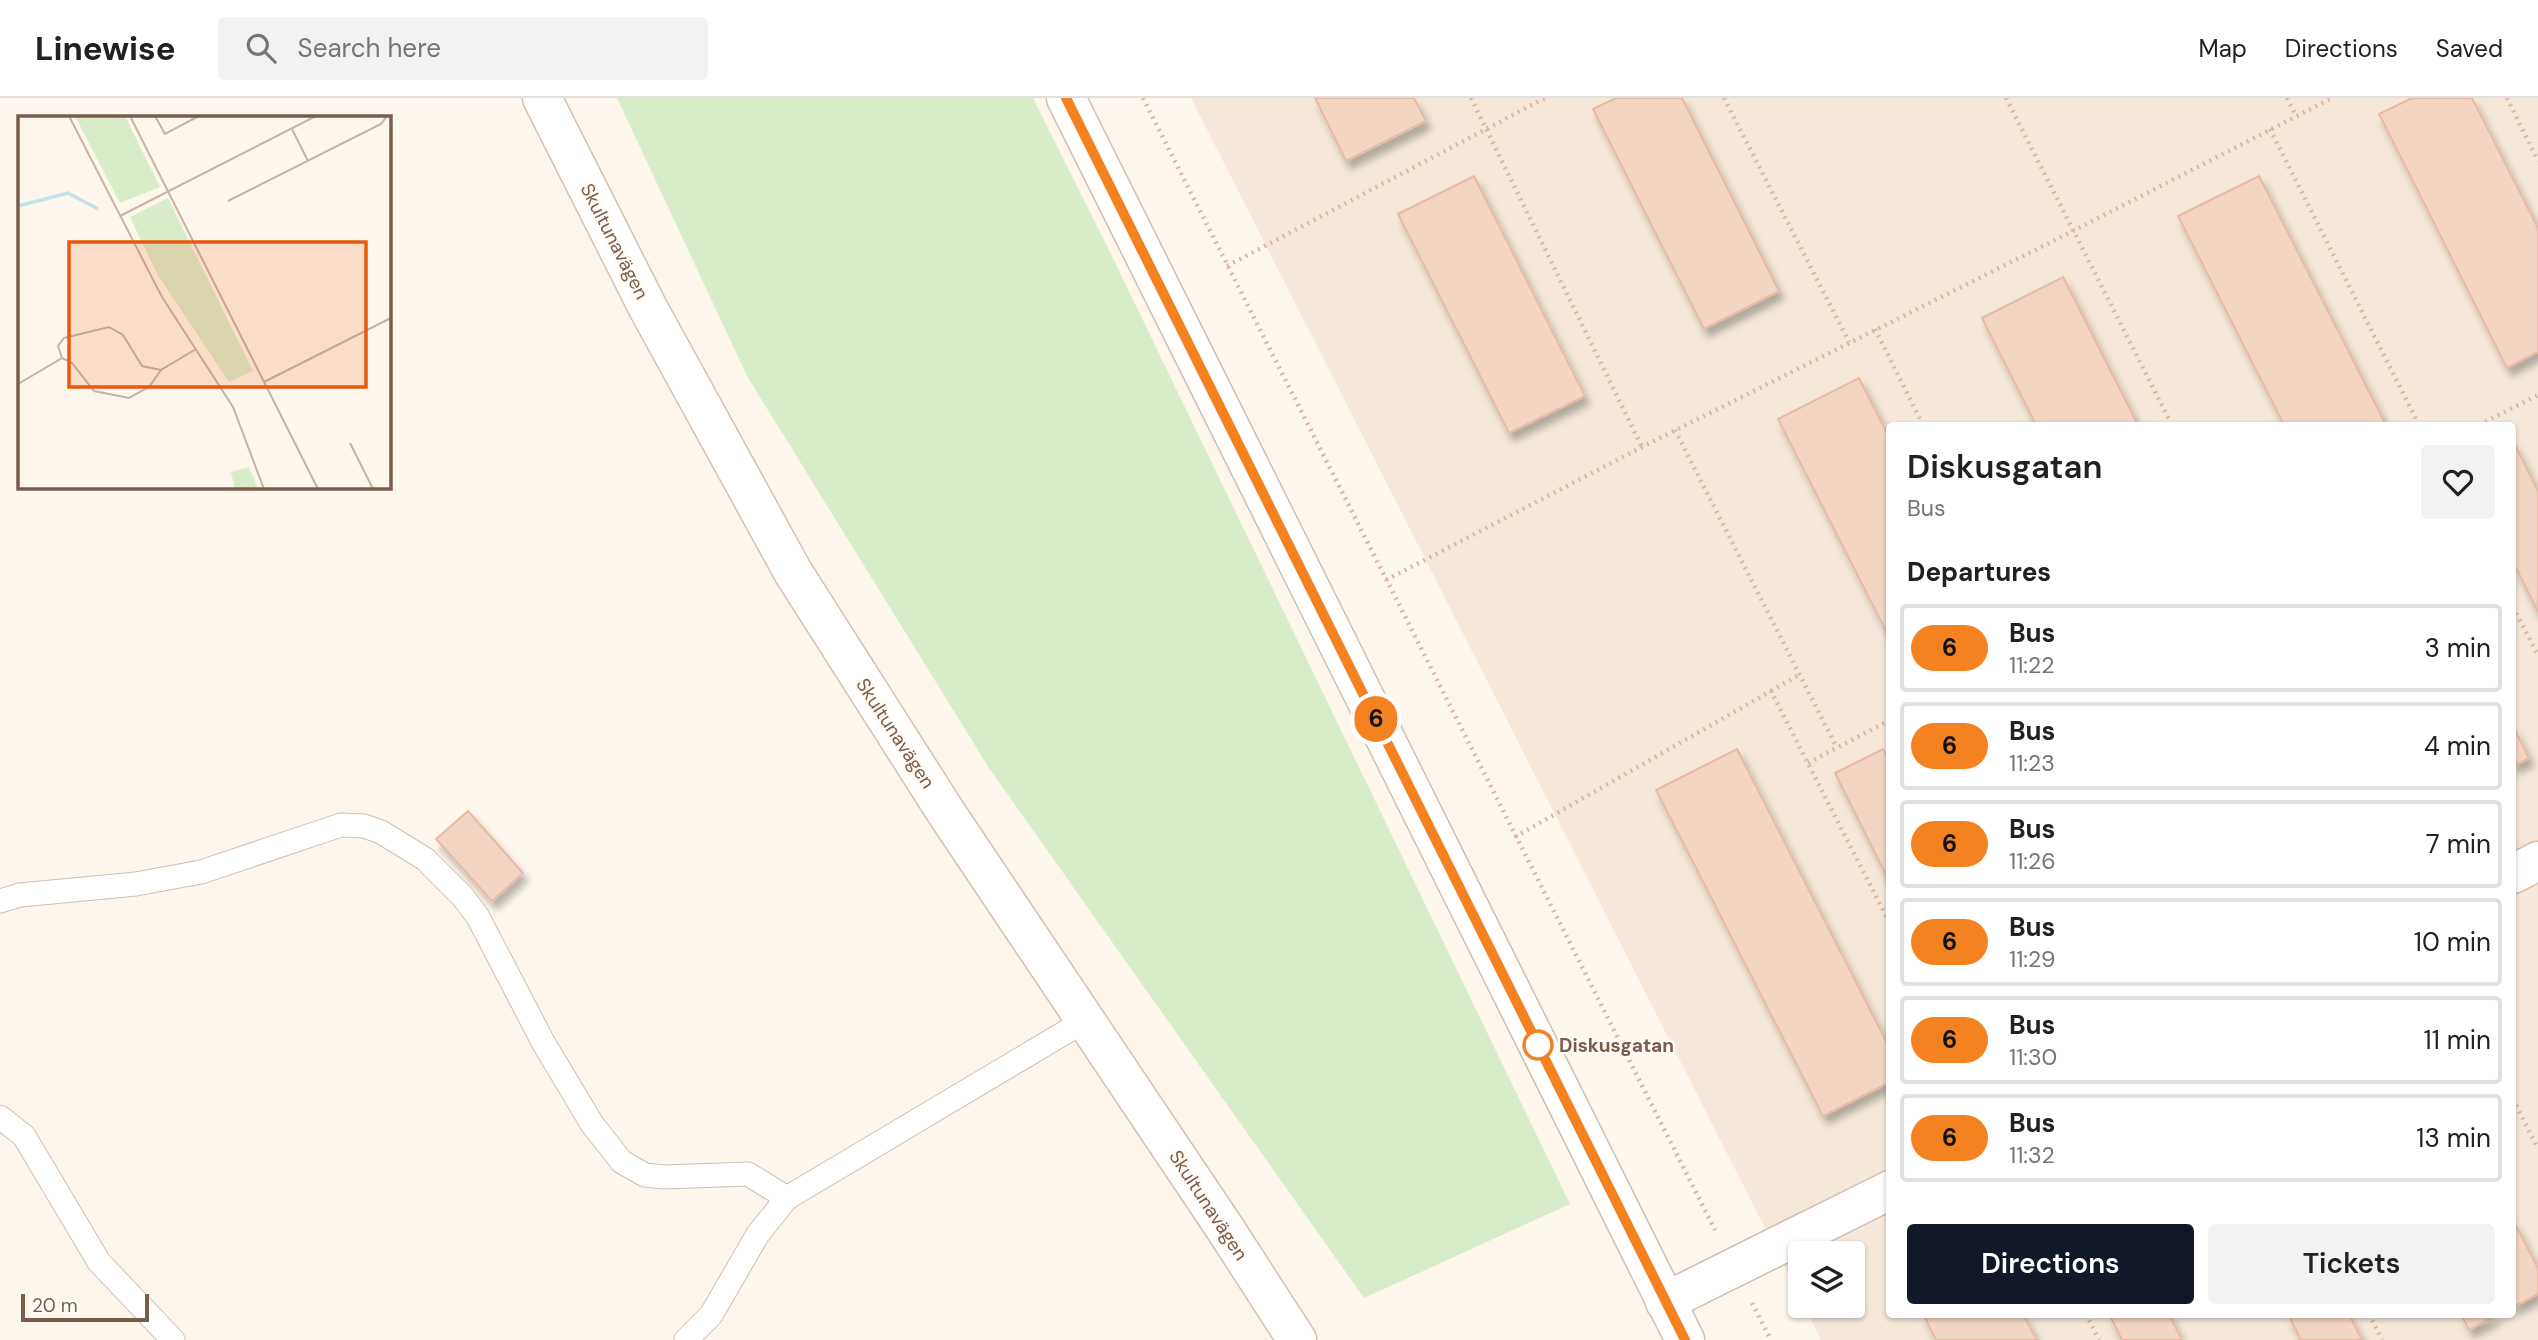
<!DOCTYPE html>
<html lang="en">
<head>
<meta charset="utf-8">
<style>
	body { margin:0; font-family:"DM Sans",sans-serif; background:#f2f2f2; color:#202124; height:100vh; display:flex; flex-direction:column; font-size:26px; white-space:nowrap }
	* { box-sizing:border-box; margin:0 }
	p { font-size:23px; color:#757577 }
	.icon { flex:none; width:38px; height:38px; fill:none; stroke:currentColor; stroke-width:2; stroke-linecap:round; stroke-linejoin:round }
	.map { position:relative; flex:1; overflow:hidden }
	.panel { position:absolute; left:1886px; top:324px; width:630px; height:896px; display:flex; flex-direction:column; background:#fff; border-radius:7px; box-shadow:0 2px 5px #0004 }
	.panel>* { flex:none }
	.badge { padding:0 14px; border-radius:23px; font-size:24px; line-height:46px }
	.tools { position:absolute; left:1788px; top:1143px; display:grid; gap:14px }
	.tools a { display:grid; place-items:center; width:77px; height:77px; border-radius:7px; background:#fff; box-shadow:0 2px 5px #0004; font-size:35px }
	.scale { position:absolute; left:21px; bottom:18px; width:128px; box-sizing:border-box; padding-left:7px; border:4px solid #7a5c4d; border-top:0; font-size:19px; line-height:24px; white-space:nowrap; color:#7a5c4d; -webkit-text-stroke:5px #fffaf3; paint-order:stroke }
	.map>.badge { position:absolute; translate:-50% -50%; box-shadow:0 0 0 4px #fff }
	h2 { padding:0 21px; font-size:26px; line-height:63px }
	.round { display:grid; place-items:center; flex:none; width:74px; height:74px; border-radius:7px; background:#f2f2f2 }
	.summary { display:flex; align-items:center; justify-content:space-between; height:119px; padding:0 21px }
	h1 { font-size:33px; font-weight:600; line-height:52px }
	.cta { display:flex; gap:14px; margin-top:auto; padding:14px 21px }
	.cta a { flex:1; height:80px; border-radius:7px; background:#111827; color:#fff; font-size:28px; font-weight:600; line-height:80px; text-align:center }
	.cta a+a { background:#f2f2f2; color:#202124 }
	ul { padding:0; list-style:none }
	li { display:flex; align-items:center; gap:21px; height:88px; margin:0 14px 10px; padding:0 7px; border:4px solid #e0e0e0; border-radius:7px }
	li div { flex:1 }
	li b { display:block; font-size:26px }
	li em { font-style:normal }
	li .badge { min-width:77px; font-weight:700; text-align:center }
	header { display:flex; align-items:center; gap:42px; box-sizing:border-box; height:98px; padding:0 35px; background:#fff; border-bottom:2px solid #e0e0e0 }
	header strong { font-size:33px }
	nav { display:flex; gap:38px; margin-inline-start:auto; font-size:24px }
	.search { width:490px; height:63px; background:#f2f2f2; display:flex; align-items:center; gap:18px; box-sizing:border-box; padding:0 24px; border-radius:7px; color:#757577; font-size:26px }
	.map>svg:first-child { display:block }
</style>
</head>
<body>
<header>
<strong>Linewise</strong>
<div class="search"><svg class="icon" aria-label="search" viewBox="0 0 24 24"><circle cx="10" cy="10" r="6"/><path d="M15 15l6 6"/></svg>Search here</div>
<nav><a>Map</a><a>Directions</a><a>Saved</a></nav>
</header>
<div class="map">
<svg width="2538" height="1242" viewBox="0 0 2538 1242">
	<defs>
		<filter id="shadow"><feDropShadow dx="4.5" dy="8" stdDeviation="3.5" flood-color="#0004"/></filter>
	</defs>
	<rect width="100%" height="100%" fill="#fdf6ec"/>
	<!-- residential -->
	<path fill="#f5e8da" fill-rule="evenodd" d="M1191 0H2538V1242H1821L1804 1208H1853V1155H1801V1201ZM1890 327H2513V1216H1890Z"/>
	<!-- green -->
	<polygon fill="#d8ecc9" points="617,0 1033,0 1108,150 1570,1106 1364,1200 989,670 747,278"/>
	<!-- building -->
	<g fill="#f3d5c3" stroke="#e6bba3" stroke-width="2" filter="url(#shadow)">
		<polygon points="1315,0 1414,0 1426,23 1346,63"/>
		<polygon points="1616,0 1682,0 1779,193 1704,231 1593,11"/>
		<polygon points="2412,0 2472,0 2538,130 2538,254 2507,270 2379,16"/>
		<polygon points="1474,78 1585,298 1509,335 1398,116"/>
		<polygon points="2259,78 2386,327 2284,327 2178,118"/>
		<polygon points="2063,179 2138,327 2036,327 1982,220"/>
		<polygon points="1859,280 1890,341 1890,541 1778,321"/>
		<polygon points="2513,343 2538,393 2538,514 2513,464"/>
		<polygon points="2513,628 2529,660 2513,668"/>
		<polygon points="1737,651 1890,951 1890,984 1823,1018 1656,692"/>
		<polygon points="1883,651 1890,665 1890,785 1835,675"/>
		<polygon points="468,713 523,775 492,803 436,741"/>
		<polygon points="2513,1122 2538,1170 2538,1196 2513,1209"/>
		<polygon points="1923,1216 2023,1216 2037,1242 1936,1242"/>
		<polygon points="2109,1216 2169,1216 2182,1242 2122,1242"/>
		<polygon points="2288,1216 2349,1216 2362,1242 2301,1242"/>
		<polygon points="2461,1216 2499,1216 2469,1232"/>
	</g>
	<g fill="none" stroke-linecap="round" stroke-linejoin="round">
		<!-- service casing -->
		<g stroke="#d1beb0" stroke-width="25">
			<g id="service">
				<polyline points="0,803 20,797 136,786 201,774 341,727 364,728 381,734 425,761 463,799 478,819 543,944 592,1026 622,1064 645,1077 664,1079 748,1076 787,1100"/>
				<polyline points="0,1019 24,1038 99,1164 173,1242"/>
				<polyline points="686,1242 711,1217 758,1136 787,1100 1086,922"/>
			</g>
		</g>
		<!-- minor casing -->
		<g stroke="#d1beb0" stroke-width="41">
			<g id="minor">
				<polyline points="1066,0 1685,1242"/>
				<polyline points="2513,776 2538,763"/>
				<polyline points="1665,1204 1890,1092"/>
			</g>
		</g>
		<!-- secondary casing -->
		<g stroke="#d6c0b0" stroke-width="41">
			<polyline id="secondary" points="542,0 648,210 793,474 947,716 1226,1132 1297,1242"/>
		</g>
		<!-- path -->
		<g stroke="#d9b8a5" stroke-width="4.5" stroke-dasharray="2 5" stroke-linecap="butt">
			<polyline points="1143,0 1715,1132"/>
			<polyline points="1471,0 1642,349"/>
			<polyline points="1724,0 1849,244"/>
			<polyline points="2006,0 2172,327"/>
			<polyline points="2287,0 2296,18"/>
			<polyline points="2507,0 2538,63"/>
			<polyline points="2270,31 2419,327"/>
			<polyline points="1227,168 1545,0"/>
			<polyline points="1875,231 1923,327"/>
			<polyline points="2479,327 2538,297"/>
			<polyline points="1675,332 1837,650"/>
			<polyline points="1386,482 1642,349 2073,133 2332,0"/>
			<polyline points="2513,509 2538,557"/>
			<polyline points="1771,593 1799,577"/>
			<polyline points="1808,665 1890,622"/>
			<polyline points="1515,739 1771,593 1890,826"/>
			<polyline points="2513,1001 2538,1051"/>
			<polyline points="1752,1205 1771,1242"/>
			<polyline points="2086,1216 2099,1242"/>
			<polyline points="2369,1216 2382,1242"/>
		</g>
		<!-- service -->
		<use href="#service" stroke="#fff" stroke-width="23"/>
		<!-- minor -->
		<use href="#minor" stroke="#fff" stroke-width="38"/>
		<!-- secondary -->
		<use href="#secondary" stroke="#fff" stroke-width="38"/>
	</g>
	<g fill="none" stroke-linecap="round" stroke-linejoin="round">
		<!-- line casing -->
		<g stroke="#fff" stroke-width="16">
			<polyline id="line" points="1066,0 1685,1242"/>
		</g>
		<!-- line -->
		<use href="#line" stroke="#f58220" stroke-width="10"/>
	</g>
	<!-- markers -->
	<circle fill="#fff" stroke="#f58220" stroke-width="3.5" cx="1538" cy="947" r="14"/>
	<g text-anchor="middle" stroke-width="5" stroke-linejoin="round" paint-order="stroke">
		<!-- street labels -->
		<g font-size="19" fill="#7a5c4d" stroke="#fffaf3">
			<text transform="translate(615 143) rotate(63)" y="7">Skultunavägen</text>
			<text transform="translate(896 635) rotate(57)" y="7">Skultunavägen</text>
			<text transform="translate(1209 1107) rotate(57)" y="7">Skultunavägen</text>
		</g>
		<!-- stop labels -->
		<g font-size="19" font-weight="bold" fill="#7a5c4d" stroke="#fffaf3" text-anchor="start">
			<text x="1559" y="954">Diskusgatan</text>
		</g>
	</g>
	<!-- overview -->
	<g transform="translate(18 18)">
		<rect width="373" height="373" fill="#fdf6ec"/>
		<path d="M57 0H107L142 71 102 87ZM150 82 235 255 211 266 139 158 112 101ZM231 351 240 373H217L213 356Z" fill="#d8ecc9"/>
		<path fill="none" stroke="#bfe3e8" stroke-width="3.5" d="M0 90 50 77 80 93"/>
		<path fill="none" stroke="#c5b3a7" stroke-width="2" d="M51 0 144 181 215 291 246 373M112 0 300 373M137 0 147 18 181 0M274 13 290 45M210 85 363 8 369 0M102 100 298 0M44 242 54 247 76 275 111 282 131 271 143 254 178 233M246 266 373 202M0 268 44 242 40 230 46 222 91 211 105 219 124 250 143 254M332 327 355 373"/>
		<path fill="#e8590c" fill-opacity="0.15" stroke="#e8590c" stroke-width="3.5" d="M51 126H348V271H51Z"/>
		<rect width="373" height="373" fill="none" stroke="#7a5c4d" stroke-width="3.5"/>
	</g>
</svg>
<div class="tools">
<a><svg class="icon" aria-label="layers" viewBox="0 0 24 24"><path d="M12 4l9 5-9 5-9-5zM3 14l9 5 9-5"/></svg></a>
</div>
<div class="scale">20 m</div>
<b class="badge" style="left:1376px;top:621px;background:#f58220;color:#111">6</b>
<section class="panel">
<div class="summary"><div><h1>Diskusgatan</h1><p>Bus</p></div><a class="round"><svg class="icon" aria-label="heart" viewBox="0 0 24 24"><path d="M12 20l-8-8c-3-5 5-10 8-4 3-6 11-1 8 4z"/></svg></a></div>
<h2>Departures</h2>
<ul>
<li><span class="badge" style="background:#f58220;color:#111">6</span><div><b>Bus</b><p>11:22</p></div><em>3 min</em></li>
<li><span class="badge" style="background:#f58220;color:#111">6</span><div><b>Bus</b><p>11:23</p></div><em>4 min</em></li>
<li><span class="badge" style="background:#f58220;color:#111">6</span><div><b>Bus</b><p>11:26</p></div><em>7 min</em></li>
<li><span class="badge" style="background:#f58220;color:#111">6</span><div><b>Bus</b><p>11:29</p></div><em>10 min</em></li>
<li><span class="badge" style="background:#f58220;color:#111">6</span><div><b>Bus</b><p>11:30</p></div><em>11 min</em></li>
<li><span class="badge" style="background:#f58220;color:#111">6</span><div><b>Bus</b><p>11:32</p></div><em>13 min</em></li>
</ul>
<div class="cta"><a>Directions</a><a>Tickets</a></div>
</section>
</div>
</body>
</html>
